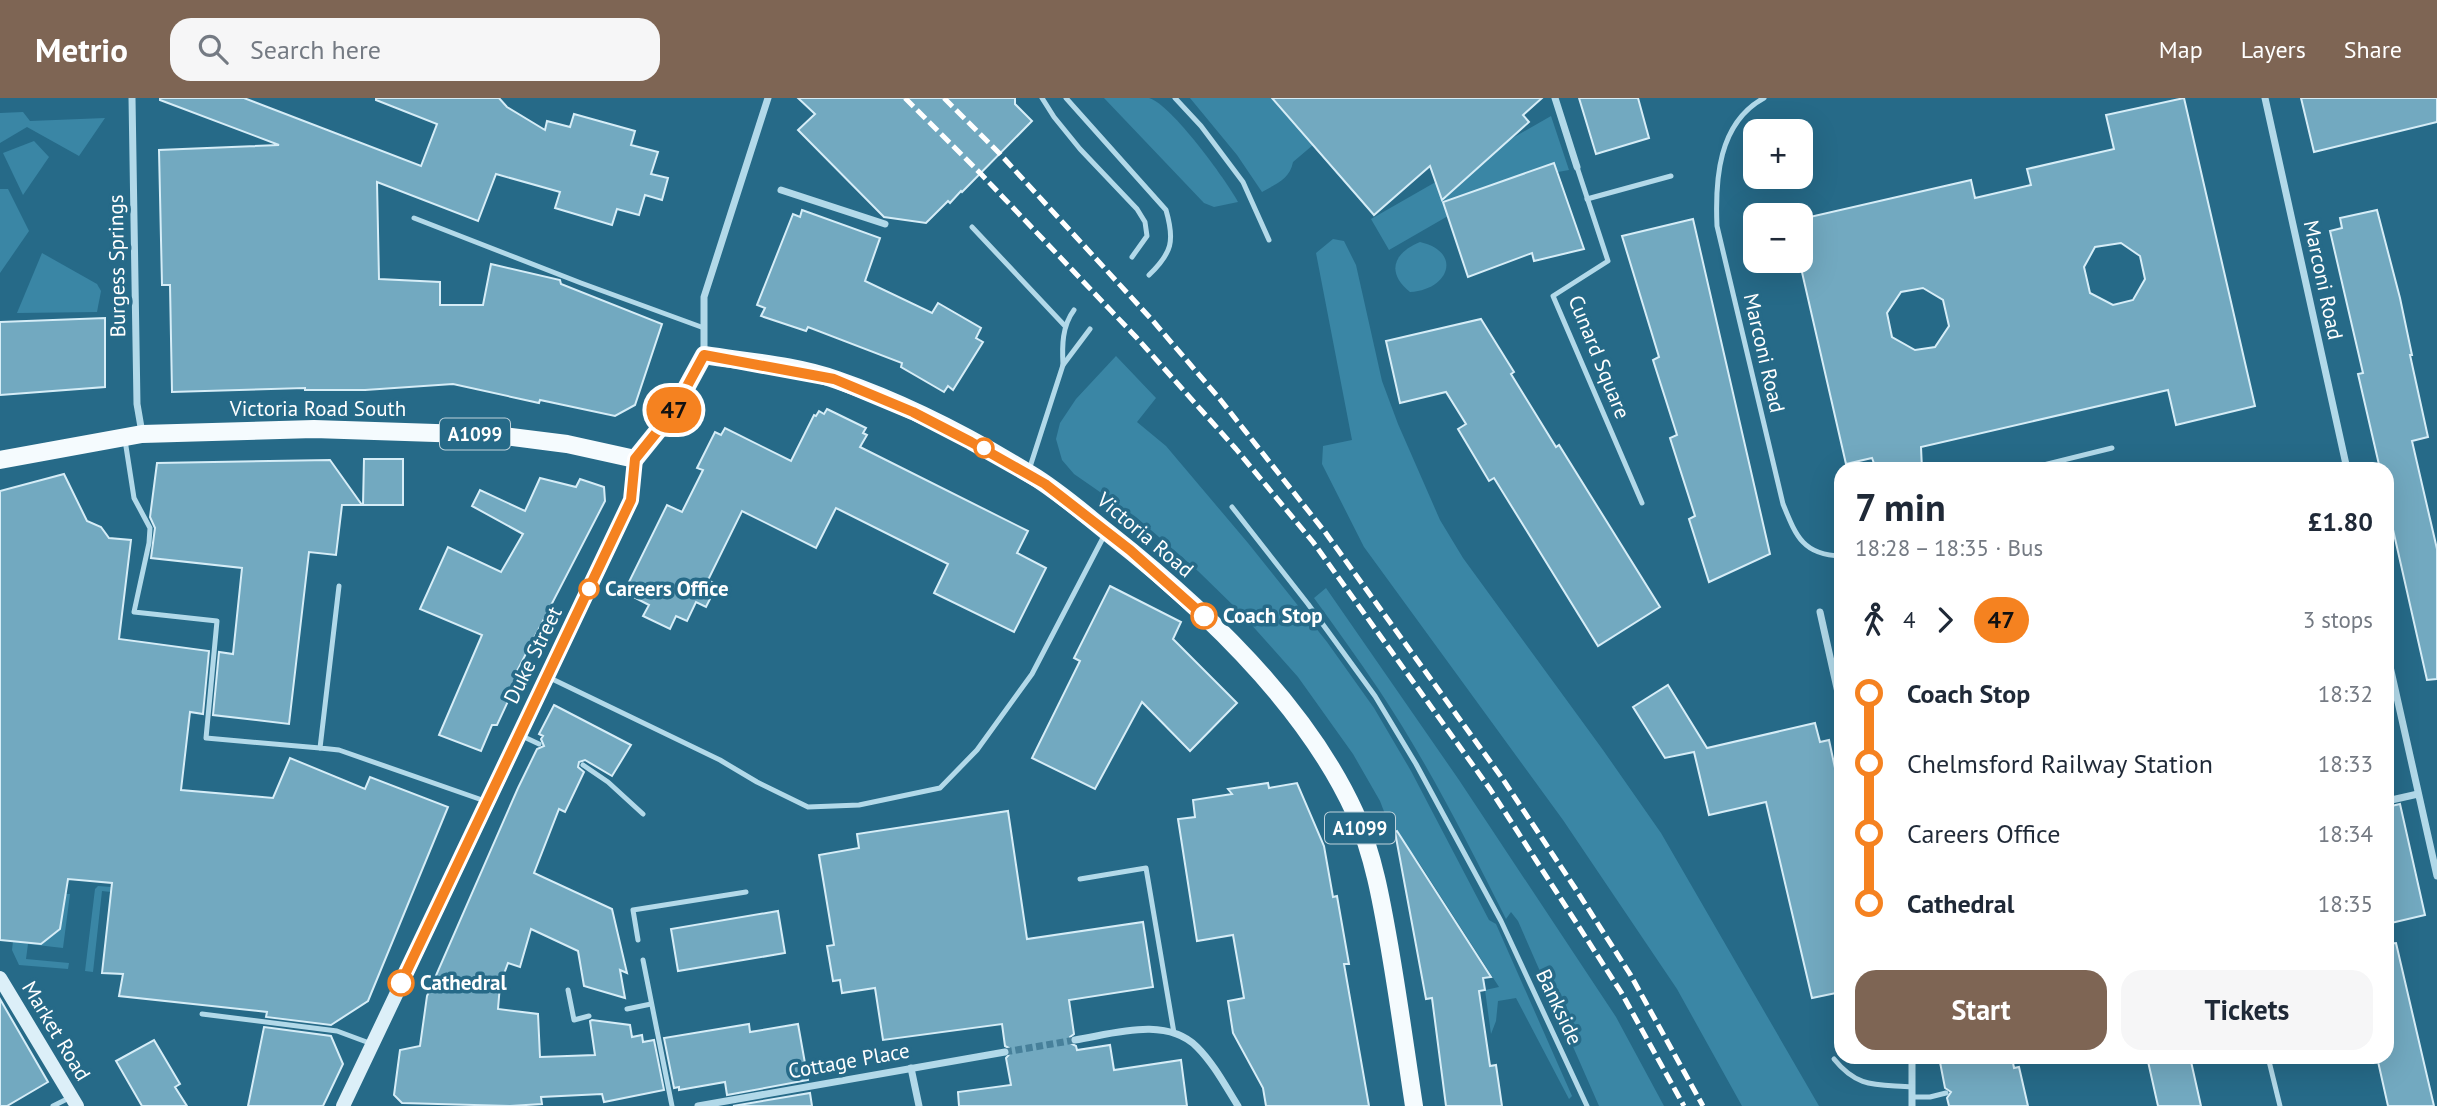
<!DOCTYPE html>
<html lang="en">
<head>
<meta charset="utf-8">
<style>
	body { margin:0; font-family:"PT Sans",sans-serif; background:#f6f6f7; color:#1f2937; height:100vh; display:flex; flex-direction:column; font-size:26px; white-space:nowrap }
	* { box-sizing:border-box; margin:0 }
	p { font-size:23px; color:#747a83 }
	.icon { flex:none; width:38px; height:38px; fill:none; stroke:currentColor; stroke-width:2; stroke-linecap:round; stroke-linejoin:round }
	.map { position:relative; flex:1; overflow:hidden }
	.sheet { position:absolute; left:1834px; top:364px; width:560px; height:602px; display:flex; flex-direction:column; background:#fff; border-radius:21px; box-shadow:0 7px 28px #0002 }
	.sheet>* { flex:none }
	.badge { padding:0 14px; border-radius:23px; font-size:24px; line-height:46px }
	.fabs { position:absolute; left:1743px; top:21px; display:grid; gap:14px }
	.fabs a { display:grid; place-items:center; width:70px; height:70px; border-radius:14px; background:#fff; box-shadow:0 7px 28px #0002; font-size:35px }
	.map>.badge { position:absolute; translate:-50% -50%; box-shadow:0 0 0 4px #fff }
	.legs { display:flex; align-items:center; gap:10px; height:77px; padding:0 21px; font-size:23px }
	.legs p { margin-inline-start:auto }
	.overview { display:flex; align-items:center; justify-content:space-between; height:119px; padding:0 21px }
	h1 { font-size:38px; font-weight:600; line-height:52px }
	.button { display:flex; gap:14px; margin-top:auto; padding:14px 21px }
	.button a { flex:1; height:80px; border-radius:21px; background:#7e6554; color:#fff; font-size:28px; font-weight:600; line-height:80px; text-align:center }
	.button a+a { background:#f6f6f7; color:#1f2937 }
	ul { padding:0 21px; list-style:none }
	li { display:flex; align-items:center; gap:24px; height:70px; font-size:26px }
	li i { display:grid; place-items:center; width:10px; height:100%; margin:0 9px; background:currentColor }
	li i::after { content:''; width:18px; height:18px; margin:-9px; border:5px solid; border-radius:50%; background:#fff }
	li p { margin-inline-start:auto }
	li:first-child i { background:linear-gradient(#0000 50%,currentColor 0) }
	li:last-child i { background:linear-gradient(currentColor 50%,#0000 0) }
	header { display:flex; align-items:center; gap:42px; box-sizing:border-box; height:98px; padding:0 35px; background:#7e6554; color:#fff }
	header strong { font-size:33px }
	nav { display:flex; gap:38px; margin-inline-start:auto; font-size:24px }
	.search { width:490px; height:63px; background:#f6f6f7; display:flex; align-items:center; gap:18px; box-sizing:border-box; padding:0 24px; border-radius:21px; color:#747a83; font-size:26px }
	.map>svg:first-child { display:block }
</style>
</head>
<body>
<header>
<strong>Metrio</strong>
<div class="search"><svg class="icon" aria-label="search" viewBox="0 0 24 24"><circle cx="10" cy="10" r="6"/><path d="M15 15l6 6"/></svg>Search here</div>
<nav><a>Map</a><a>Layers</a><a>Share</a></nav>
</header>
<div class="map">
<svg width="2437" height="1008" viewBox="0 0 2437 1008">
	<rect width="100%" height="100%" fill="#266a88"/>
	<!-- green -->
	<g fill="#3a86a5">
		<path d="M1104 0C1117 0 1136 0 1149 0 1171 6 1226 82 1238 104L1214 109 1204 105Z"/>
		<path d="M1190 0H1272L1313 47 1293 64C1290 81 1276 86 1262 94L1237 57Z"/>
		<polygon points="23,14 30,23 105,20 79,58 27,29 0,45 0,15"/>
		<polygon points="1551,18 1569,72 1558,74 1554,65 1469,95 1448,118 1389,152 1371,121"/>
		<polygon points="34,43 49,59 23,97 3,55"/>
		<polygon points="0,91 8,91 29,133 0,175"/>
		<polygon points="1333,141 1344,143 1356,167 1382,283 1398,326 1440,422 1463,460 1603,652 1661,735 1819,1008 1742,1008 1677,891 1563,722 1364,449 1322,366 1323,348 1352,342 1316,155"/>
		<path d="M1420 144C1463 154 1449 192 1410 194 1386 175 1393 155 1420 144Z"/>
		<polygon points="42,155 97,186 101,193 97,214 17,215"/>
		<polygon points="1116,258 1156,300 1137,324 1166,348 1248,445 1327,544 1374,610 1411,673 1489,822 1496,826 1572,998 1569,1001 1516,900 1498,903 1496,923 1491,936 1485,892 1499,889 1418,763 1390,729 1380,703 1353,656 1298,579 1240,514 1198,473 1136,419 1074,376 1062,362 1056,341 1060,325 1076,301"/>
		<path d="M1326 490 1459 682 1616 919 1664 1008H1599L1518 823 1511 814 1506 821C1467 743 1427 664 1379 592 1358 561 1336 530 1314 500Z"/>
		<polygon points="98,788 111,789 111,794 102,793 93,874 85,873 95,791"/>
		<polygon points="66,796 70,796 63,850 28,846 26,861 69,865 68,871 19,867 12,852 13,843 41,846 60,832"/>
	</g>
	<!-- building -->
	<g fill="#72a9c0" stroke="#d6edf7" stroke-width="2" fill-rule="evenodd">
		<polygon points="160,0 244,0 421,68 437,26 376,2 376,0 499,0 507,9 545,32 547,23 570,29 574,16 635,33 631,47 658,54 651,76 668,80 662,102 645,97 639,117 617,111 612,127 555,110 560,94 496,76 478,123 377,84 379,181 440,184 440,207 483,207 491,166 560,182 561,186 662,226 635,307 615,318 540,302 539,305 453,286 365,292 305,292 305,290 172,294 170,187 162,187 159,52 279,47 160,2"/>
		<polygon points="798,0 1015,0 1015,6 1032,23 962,94 961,93 950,105 948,103 926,125 884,119 798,32 815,16"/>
		<polygon points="1272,0 1542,0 1523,17 1529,24 1442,102 1430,68 1374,117"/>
		<polygon points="1579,0 1638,0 1649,40 1596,56"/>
		<path d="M2184 0 2255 308 2176 327 2168 292 1921 349 1922 371H1876L1872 360 1846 366 1801 170V121L1971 82 1975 100 2031 87 2027 71 2114 51 2106 17ZM2121 145 2140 158 2145 181 2133 202 2113 207 2090 195 2084 169 2095 149ZM1923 190 1943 202 1949 228 1935 249 1915 252 1892 239 1887 215 1901 194Z"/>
		<polygon points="2301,0 2437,0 2437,24 2314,54"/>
		<polygon points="1554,65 1584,151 1534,163 1532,155 1468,179 1443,104"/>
		<polygon points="802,112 880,140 865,183 932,215 938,205 981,230 976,240 983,244 953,292 948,288 944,294 901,269 902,265 808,229 806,233 761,218 765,210 757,207 793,116 800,119"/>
		<polygon points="2377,112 2400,200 2412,257 2410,257 2428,339 2412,343 2437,451 2437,581 2427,582 2387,405 2387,371 2380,371 2358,276 2363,275 2330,133 2342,130 2340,120"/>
		<polygon points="1693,121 1770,456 1709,484 1689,421 1695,418 1670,340 1677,337 1653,262 1659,259 1622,138"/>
		<polygon points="105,220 105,289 0,297 0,224"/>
		<polygon points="1481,221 1514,274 1511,276 1556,349 1559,347 1660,509 1598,548 1494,380 1489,383 1458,331 1466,326 1446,294 1400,305 1386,243"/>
		<polygon points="827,311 866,330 863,335 867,337 860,349 1028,433 1017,455 1046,470 1014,534 934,495 948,466 836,410 816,450 742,413 708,482 717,487 706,509 696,504 687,523 676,518 670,531 643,518 649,507 624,494 667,407 682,414 703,372 697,370 715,334 721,337 725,330 791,363 814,317 816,318 819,313 824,316"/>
		<polygon points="364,361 403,361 403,407 363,407"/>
		<polygon points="330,362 362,407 342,407 336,457 309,454 289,626 213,617 219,554 233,556 242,470 151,460 155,430 150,419 157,365"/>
		<polygon points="64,376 87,423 101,429 109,440 131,442 119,541 209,553 203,616 190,614 181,692 273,700 290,660 365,691 370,679 448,709 368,903 331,927 266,919 267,914 119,898 123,876 102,875 112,785 68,781 60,831 41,846 0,842 0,393"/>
		<polygon points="540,380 576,389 580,381 604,389 605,403 517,573 521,575 497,627 492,627 481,653 439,637 482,537 420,511 448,449 501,474 523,436 472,408 480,392 525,413"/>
		<polygon points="1110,488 1181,524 1173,541 1237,605 1190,653 1142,604 1095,691 1032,660 1080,563 1074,560"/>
		<polygon points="1668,587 1707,650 1815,625 1820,644 1829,642 1841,698 1841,894 1812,900 1766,704 1709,717 1694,654 1665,660 1633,609"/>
		<polygon points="554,607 631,647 612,678 585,662 579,664 578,669 584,674 565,714 559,711 534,775 612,811 627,875 620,872 625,900 584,888 578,853 531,831 520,869 508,865 500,887 498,911 538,916 540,959 595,957 590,923 592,922 630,927 632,939 642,937 643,944 654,942 664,992 604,1004 602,996 541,999 542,1006 510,1008 402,1005 394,997 400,952 420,948 427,898 518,690 537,651 544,648 541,641 543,638 539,636"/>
		<polygon points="1268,685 1269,690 1297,685 1324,748 1333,799 1337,798 1349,866 1344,866 1369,1008 1266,1008 1263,990 1233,935 1228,903 1244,900 1233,837 1197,843 1178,721 1195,719 1193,702 1232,696 1228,691"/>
		<polygon points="2400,706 2425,817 2387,826 2387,709"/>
		<polygon points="1008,713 1027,841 1143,824 1153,889 1069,902 1074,936 1070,939 1070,945 1076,948 1077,952 1110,947 1114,972 1181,962 1187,1008 959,1008 958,994 1011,987 1006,960 1011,954 1009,950 1005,948 1002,926 883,942 875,890 842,895 840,882 833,883 827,848 834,847 819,757 859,750 857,736"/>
		<polygon points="1397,733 1491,879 1483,880 1485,892 1479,893 1490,968 1496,967 1502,1008 1446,1008 1432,900 1426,901 1395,734"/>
		<polygon points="778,813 785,855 678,873 671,831"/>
		<polygon points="2396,845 2434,1008 2388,1008 2377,959 2387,959 2387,846"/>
		<polygon points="0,901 48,984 7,1008 0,1008"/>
		<polygon points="749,926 750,934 798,926 808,982 727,997 725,984 679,992 679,989 674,990 664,940"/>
		<polygon points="264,929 331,938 343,966 323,1008 248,1008"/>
		<polygon points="154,942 180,986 175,989 187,1008 142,1008 116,963"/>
		<polygon points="1939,959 2012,959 2014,970 2019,969 2028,1008 1949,1008 1947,1000 1951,994 1945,990"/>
		<polygon points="2147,959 2190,959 2201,1008 2158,1008"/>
		<polygon points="810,995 812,1008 733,1008"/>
	</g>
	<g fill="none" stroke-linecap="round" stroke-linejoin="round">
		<!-- street-tunnel -->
		<polyline stroke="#47809a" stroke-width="7" stroke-dasharray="7 3.5" stroke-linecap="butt" points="1005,954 1075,942"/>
		<!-- lane -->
		<g stroke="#b2d9e9" stroke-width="5">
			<polyline points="1042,0 1054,19 1080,51 1137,111 1145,124 1147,138 1132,159"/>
			<path d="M1066 0 1166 112C1175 143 1172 155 1149 177"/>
			<polyline points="1175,0 1201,28 1243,84 1269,142"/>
			<path d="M1764 0C1718 25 1715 82 1717 128L1783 406C1796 438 1803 457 1841 458"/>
			<polyline points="1577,69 1608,163 1553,198 1642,405"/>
			<polyline points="1587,101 1671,78"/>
			<polyline points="414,120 581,185 704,230"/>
			<polyline points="972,129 1065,228"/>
			<polyline points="1063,267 1090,231"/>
			<polyline points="125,342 134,400 150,430 149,445 134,514 217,523 206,640 320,650"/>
			<polyline points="2027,371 2112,350"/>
			<path d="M1029 372 1063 267C1062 248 1062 228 1074 212"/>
			<polyline points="1232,409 1308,506 1375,598 1416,666 1501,823 1587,1008"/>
			<polyline points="339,488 320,650 339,652 485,703"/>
			<polyline points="548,579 720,662 757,684 808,709 859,707 940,690 977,652 1032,576 1105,436"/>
			<polyline points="522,638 539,646"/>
			<polyline points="583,667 608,684 643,716"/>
			<polyline points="1080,781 1146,770 1174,935"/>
			<polyline points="638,842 633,812 746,794"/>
			<polyline points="643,862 672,1008"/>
			<polyline points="568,892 574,922 589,918"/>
			<polyline points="627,911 651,906"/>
			<polyline points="202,916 337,933 372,946"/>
			<polyline points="2268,959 2280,1008"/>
			<path d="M1834 961C1858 991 1877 986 1912 989"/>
			<polyline points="1912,999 1930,999 1946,995"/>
			<polyline points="53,1008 69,1000"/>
		</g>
		<!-- street -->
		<g stroke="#b2d9e9" stroke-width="7">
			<polyline points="132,0 137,306 142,335"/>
			<polyline points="1555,0 1577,69"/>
			<polyline points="2265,0 2347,371"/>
			<polyline points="781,92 885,126"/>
			<polyline points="704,256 704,199 768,0"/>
			<polyline points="1820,514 1841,608"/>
			<polyline points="2387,555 2437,778"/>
			<polyline points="2387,703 2418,696"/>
			<path d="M1075 942C1113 936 1166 918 1197 949 1214 966 1226 989 1238 1008"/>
			<polyline points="1912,959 1912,1008"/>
			<polyline points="911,970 919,1008"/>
			<polyline points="698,1008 1005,954"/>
		</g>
		<!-- secondary -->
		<g stroke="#dceff8" stroke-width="14">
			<polyline points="0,880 77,1008"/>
			<polyline points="343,1008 631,403 635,361"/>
		</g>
		<!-- primary -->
		<path stroke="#f5fbfe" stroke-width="18" d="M0 362 142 336 314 331 496 337 567 346 635 361 673 314 704 257C748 264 795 267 837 282 904 305 970 339 1030 376 1057 392 1082 414 1107 434 1200 507 1305 605 1355 715 1374 758 1382 806 1390 852 1399 904 1406 956 1414 1008"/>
		<!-- rail -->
		<g stroke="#fff" stroke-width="5" stroke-dasharray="12 5" stroke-linecap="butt">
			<polyline points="905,0 981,76 1136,239 1236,351 1313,444 1490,691 1621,894 1684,1008"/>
			<polyline points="944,0 1000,56 1153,223 1219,300 1325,434 1502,680 1575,790 1630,876 1703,1008"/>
		</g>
	</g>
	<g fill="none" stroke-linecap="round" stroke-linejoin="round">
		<!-- line-1 casing -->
		<g stroke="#fff" stroke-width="16">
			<polyline id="line-1" points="401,885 631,402 635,361 673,314 704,257 834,281 913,314 971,344 1045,386 1130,452 1204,518"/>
		</g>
		<!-- line-1 -->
		<use href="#line-1" stroke="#f58220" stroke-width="10"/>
	</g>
	<!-- markers -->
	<g fill="#fff" stroke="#f58220" stroke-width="3.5">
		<circle cx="984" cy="350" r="9"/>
		<circle cx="589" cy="491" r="9"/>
		<circle cx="1204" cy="518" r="12"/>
		<circle cx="401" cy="885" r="12"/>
	</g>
	<g text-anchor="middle" stroke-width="7" stroke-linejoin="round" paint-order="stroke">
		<!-- shield labels -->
		<g fill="#266a88" stroke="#bed2db" stroke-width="2">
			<rect x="440" y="320.5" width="70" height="31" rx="5"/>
			<rect x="1325" y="714.5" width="70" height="31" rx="5"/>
		</g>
		<g font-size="19" font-weight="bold" fill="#fff">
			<text x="475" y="343">A1099</text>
			<text x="1360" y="737">A1099</text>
		</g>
		<!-- street labels -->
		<g font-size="21" fill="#fff" stroke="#266a88">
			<text transform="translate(117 168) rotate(-91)" y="7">Burgess Springs</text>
			<text transform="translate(2323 182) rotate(78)" y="7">Marconi Road</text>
			<text transform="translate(1764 255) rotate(77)" y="7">Marconi Road</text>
			<text transform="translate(1599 259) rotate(68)" y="7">Cunard Square</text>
			<text x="318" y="318">Victoria Road South</text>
			<text transform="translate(1145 437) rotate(40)" y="7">Victoria Road</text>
			<text transform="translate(533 557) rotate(-64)" y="7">Duke Street</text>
			<text transform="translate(1559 909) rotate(65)" y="7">Bankside</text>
			<text transform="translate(56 933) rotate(59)" y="7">Market Road</text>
			<text transform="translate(849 963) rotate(-10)" y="7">Cottage Place</text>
		</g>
		<!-- stop labels -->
		<g font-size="21" font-weight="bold" fill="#fff" stroke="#266a88" text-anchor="start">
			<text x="605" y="498">Careers Office</text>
			<text x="1223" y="525">Coach Stop</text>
			<text x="420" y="892">Cathedral</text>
		</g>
	</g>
</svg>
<div class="fabs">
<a>+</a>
<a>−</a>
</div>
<b class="badge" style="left:674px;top:312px;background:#f58220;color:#111">47</b>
<section class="sheet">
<div class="overview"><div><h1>7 min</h1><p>18:28 – 18:35 · Bus</p></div><b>£1.80</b></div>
<div class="legs"><svg class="icon" aria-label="walk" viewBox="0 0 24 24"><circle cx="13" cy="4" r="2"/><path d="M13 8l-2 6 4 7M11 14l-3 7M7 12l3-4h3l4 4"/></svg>4<svg class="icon" aria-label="forward" viewBox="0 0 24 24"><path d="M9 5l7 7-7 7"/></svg><b class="badge" style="background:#f58220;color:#111">47</b><p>3 stops</p></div>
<ul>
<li><i style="color:#f58220"></i><b>Coach Stop</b><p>18:32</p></li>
<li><i style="color:#f58220"></i><span>Chelmsford Railway Station</span><p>18:33</p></li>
<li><i style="color:#f58220"></i><span>Careers Office</span><p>18:34</p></li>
<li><i style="color:#f58220"></i><b>Cathedral</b><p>18:35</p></li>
</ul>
<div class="button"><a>Start</a><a>Tickets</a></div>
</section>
</div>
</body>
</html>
